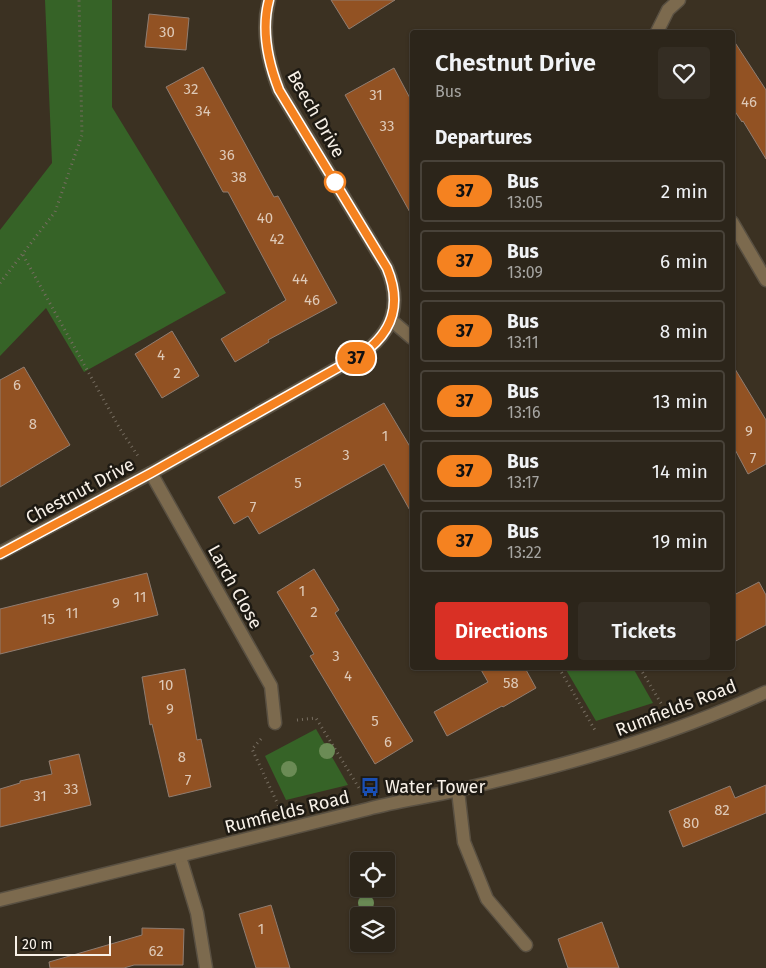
<!DOCTYPE html>
<html lang="en">
<head>
<meta charset="utf-8">
<style>
	body { margin:0; font-family:"Fira Sans",sans-serif; background:#342d23; color:#f1f3f6; height:100vh; display:flex; flex-direction:column; font-size:19px; white-space:nowrap }
	* { box-sizing:border-box; margin:0 }
	p { font-size:16px; color:#a6a5a2 }
	.icon { flex:none; width:28px; height:28px; fill:none; stroke:currentColor; stroke-width:2; stroke-linecap:round; stroke-linejoin:round }
	.map { position:relative; flex:1; overflow:hidden }
	.drawer { position:absolute; left:410px; top:30px; width:325px; height:640px; display:flex; flex-direction:column; background:#2c251a; border-radius:5px; box-shadow:0 1px 4px #0004,0 0 0 1px #484239 }
	.drawer>* { flex:none }
	.badge { padding:0 10px; border-radius:16px; font-size:18px; line-height:32px }
	.buttons { position:absolute; left:350px; top:852px; display:grid; gap:10px }
	.buttons a { display:grid; place-items:center; width:45px; height:45px; border-radius:5px; background:#2c251a; box-shadow:0 1px 4px #0004,0 0 0 1px #484239; font-size:25px }
	.scale { position:absolute; left:15px; bottom:12px; width:96px; box-sizing:border-box; padding-left:5px; border:2px solid #f8f1e8; border-top:0; font-size:14px; line-height:18px; white-space:nowrap; color:#f8f1e8; -webkit-text-stroke:4px #1e1a13; paint-order:stroke }
	.map>.badge { position:absolute; translate:-50% -50%; box-shadow:0 0 0 2px #fff }
	h2 { padding:0 25px; font-size:19px; line-height:45px }
	.round { display:grid; place-items:center; flex:none; width:52px; height:52px; border-radius:5px; background:#342d23 }
	.summary { display:flex; align-items:center; justify-content:space-between; height:85px; padding:0 25px }
	h1 { font-size:24px; font-weight:600; line-height:38px }
	.primary-button { display:flex; gap:10px; margin-top:auto; padding:10px 25px }
	.primary-button a { flex:1; height:58px; border-radius:5px; background:#d93025; color:#fff; font-size:20px; font-weight:600; line-height:58px; text-align:center }
	.primary-button a+a { background:#342d23; color:#f1f3f6 }
	ul { padding:0; list-style:none }
	li { display:flex; align-items:center; gap:15px; height:62px; margin:0 10px 8px; padding:0 15px; border:2px solid #484239; border-radius:5px }
	li div { flex:1 }
	li b { display:block; font-size:19px }
	li em { font-style:normal }
	li .badge { min-width:55px; font-weight:700; text-align:center }
	.map>svg:first-child { display:block }
</style>
</head>
<body>
<div class="map">
<svg width="766" height="968" viewBox="0 0 766 968">
	<rect width="100%" height="100%" fill="#3b3122"/>
	<!-- green -->
	<g fill="#366327">
		<polygon points="45,0 112,0 112,107 226,293 84,372 46,308 0,356 0,230 52,163"/>
		<polygon points="565,668 633,668 653,703 596,721"/>
		<polygon points="316,729 348,785 286,800 265,756"/>
	</g>
	<!-- building -->
	<g fill="#925223" stroke="#907d71">
		<polygon points="331,0 395,0 349,29"/>
		<polygon points="149,14 189,18 186,50 145,47"/>
		<polygon points="732,38 766,90 766,159 743,121 742,122 732,107"/>
		<polygon points="203,67 274,197 278,196 337,303 268,340 269,342 235,362 221,339 286,300 228,192 223,192 166,87"/>
		<polygon points="394,68 412,102 412,216 345,95"/>
		<polygon points="172,331 199,376 162,398 135,354"/>
		<polygon points="732,364 766,420 766,464 748,474 732,444"/>
		<polygon points="24,367 70,445 0,487 0,380"/>
		<polygon points="384,403 412,450 412,514 384,464 259,534 248,516 234,524 218,497"/>
		<polygon points="314,569 339,610 335,613 413,741 375,764 310,656 314,654 277,592"/>
		<polygon points="147,573 158,615 0,654 0,609"/>
		<polygon points="759,582 766,595 766,625 732,643 732,596"/>
		<polygon points="480,668 525,668 536,688 503,707 502,706 447,736 434,712 488,682"/>
		<polygon points="185,669 197,740 201,739 211,787 169,797 152,724 150,725 142,677"/>
		<polygon points="79,754 91,805 0,827 0,789 20,783 20,781 52,774 49,761"/>
		<polygon points="766,785 766,813 683,847 669,811 730,786 735,798"/>
		<polygon points="271,905 290,968 256,968 239,914"/>
		<polygon points="602,922 619,968 568,968 558,939"/>
		<polygon points="142,928 184,929 183,965 134,965 124,968 50,968 49,962 142,935"/>
	</g>
	<g fill="none" stroke-linecap="round" stroke-linejoin="round">
		<!-- service casing -->
		<g stroke="#595042" stroke-width="15">
			<polyline id="service" points="458,791 464,842 487,899 526,945"/>
		</g>
		<!-- minor casing -->
		<g stroke="#595042" stroke-width="15">
			<g id="minor">
				<polyline points="657,32 668,10 679,0"/>
				<polyline points="732,222 766,280"/>
				<polyline points="391,320 412,338"/>
				<polyline points="151,473 271,686 275,723"/>
				<path d="M0 553 151 473 362 354C393 332 402 304 387 268L279 90C268 61 261 31 269 0"/>
				<polyline points="180,857 197,913 206,968"/>
			</g>
		</g>
		<!-- tertiary casing -->
		<g stroke="#595042" stroke-width="15">
			<path id="tertiary" d="M0 900C123 870 246 839 368 809 398 801 429 797 458 790 563 766 668 737 766 692"/>
		</g>
		<!-- path -->
		<g stroke="#766d60" stroke-width="3" stroke-dasharray="1 4" stroke-linecap="butt">
			<polyline points="23,255 120,429 138,456"/>
			<polyline points="0,283 55,212 82,135 79,0"/>
			<polyline points="559,668 596,732"/>
			<polyline points="640,668 665,710"/>
			<polyline points="297,720 316,718 359,788"/>
			<polyline points="261,739 252,749 280,809"/>
		</g>
		<!-- service -->
		<use href="#service" stroke="#7c6a4e" stroke-width="12"/>
		<!-- minor -->
		<use href="#minor" stroke="#7c6a4e" stroke-width="12"/>
		<!-- tertiary -->
		<use href="#tertiary" stroke="#7c6a4e" stroke-width="12"/>
	</g>
	<!-- trees -->
	<g fill="#6b8b55">
		<circle cx="327" cy="751" r="8"/>
		<circle cx="289" cy="769" r="8"/>
		<circle cx="366" cy="903" r="8"/>
	</g>
	<g fill="none" stroke-linecap="round" stroke-linejoin="round">
		<!-- line casing -->
		<g stroke="#fff" stroke-width="11">
			<path id="line" d="M0 554 151 473 362 354C393 332 402 304 387 268L279 90C268 62 261 30 269 0"/>
		</g>
		<!-- line -->
		<use href="#line" stroke="#f58220" stroke-width="8"/>
	</g>
	<!-- icons -->
	<defs>
		<g id="bus-bare" transform="scale(1.5)"><path d="M-5-6H5V4H4V6H2V4H-2V6H-4V4H-5ZM-3.5-4V0h7V-4ZM-3.5 1.2v1.5H-2V1.2ZM2 1.2v1.5H3.5V1.2Z" fill="#1a4fb4" stroke="#1e1a13" stroke-width="2.5" paint-order="stroke"/></g>
	</defs>
	<g fill-rule="evenodd">
		<use href="#bus-bare" x="370" y="787"/>
	</g>
	<!-- markers -->
	<circle fill="#fff" stroke="#f58220" stroke-width="2.5" cx="335" cy="182" r="10"/>
	<g text-anchor="middle" stroke-width="5" stroke-linejoin="round" paint-order="stroke">
		<!-- number labels -->
		<g font-size="15" fill="#dec9b7">
			<text x="167" y="37">30</text>
			<text x="191" y="94">32</text>
			<text x="376" y="100">31</text>
			<text x="749" y="107">46</text>
			<text x="203" y="116">34</text>
			<text x="387" y="131">33</text>
			<text x="227" y="160">36</text>
			<text x="239" y="182">38</text>
			<text x="265" y="223">40</text>
			<text x="277" y="244">42</text>
			<text x="300" y="284">44</text>
			<text x="312" y="305">46</text>
			<text x="161" y="360">4</text>
			<text x="177" y="378">2</text>
			<text x="17" y="390">6</text>
			<text x="33" y="429">8</text>
			<text x="749" y="436">9</text>
			<text x="385" y="441">1</text>
			<text x="346" y="460">3</text>
			<text x="753" y="463">7</text>
			<text x="298" y="488">5</text>
			<text x="253" y="512">7</text>
			<text x="302" y="596">1</text>
			<text x="140" y="602">11</text>
			<text x="116" y="608">9</text>
			<text x="314" y="617">2</text>
			<text x="72" y="618">11</text>
			<text x="48" y="624">15</text>
			<text x="336" y="661">3</text>
			<text x="348" y="681">4</text>
			<text x="511" y="688">58</text>
			<text x="166" y="690">10</text>
			<text x="170" y="714">9</text>
			<text x="375" y="726">5</text>
			<text x="388" y="747">6</text>
			<text x="182" y="762">8</text>
			<text x="188" y="785">7</text>
			<text x="71" y="794">33</text>
			<text x="40" y="801">31</text>
			<text x="722" y="815">82</text>
			<text x="691" y="828">80</text>
			<text x="261" y="934">1</text>
			<text x="156" y="956">62</text>
		</g>
		<!-- street labels -->
		<g font-size="18" fill="#f8f1e8" stroke="#1e1a13">
			<text transform="translate(316 114) rotate(60)" y="6">Beech Drive</text>
			<text transform="translate(80 491) rotate(-28)" y="6">Chestnut Drive</text>
			<text transform="translate(235 587) rotate(61)" y="6">Larch Close</text>
			<text transform="translate(676 708) rotate(-21)" y="6">Rumfields Road</text>
			<text transform="translate(287 812) rotate(-14)" y="6">Rumfields Road</text>
		</g>
		<!-- poi labels -->
		<g font-size="18" fill="#f8f1e8" stroke="#1e1a13" text-anchor="start">
			<text x="385" y="793">Water Tower</text>
		</g>
	</g>
</svg>
<div class="buttons">
<a><svg class="icon" aria-label="locate" viewBox="0 0 24 24"><circle cx="12" cy="12" r="6"/><path d="M12 2v4M12 18v4M2 12h4M18 12h4"/></svg></a>
<a><svg class="icon" aria-label="layers" viewBox="0 0 24 24"><path d="M12 4l9 5-9 5-9-5zM3 14l9 5 9-5"/></svg></a>
</div>
<div class="scale">20 m</div>
<b class="badge" style="left:356px;top:358px;background:#f58220;color:#111">37</b>
<section class="drawer">
<div class="summary"><div><h1>Chestnut Drive</h1><p>Bus</p></div><a class="round"><svg class="icon" aria-label="heart" viewBox="0 0 24 24"><path d="M12 20l-8-8c-3-5 5-10 8-4 3-6 11-1 8 4z"/></svg></a></div>
<h2>Departures</h2>
<ul>
<li><span class="badge" style="background:#f58220;color:#111">37</span><div><b>Bus</b><p>13:05</p></div><em>2 min</em></li>
<li><span class="badge" style="background:#f58220;color:#111">37</span><div><b>Bus</b><p>13:09</p></div><em>6 min</em></li>
<li><span class="badge" style="background:#f58220;color:#111">37</span><div><b>Bus</b><p>13:11</p></div><em>8 min</em></li>
<li><span class="badge" style="background:#f58220;color:#111">37</span><div><b>Bus</b><p>13:16</p></div><em>13 min</em></li>
<li><span class="badge" style="background:#f58220;color:#111">37</span><div><b>Bus</b><p>13:17</p></div><em>14 min</em></li>
<li><span class="badge" style="background:#f58220;color:#111">37</span><div><b>Bus</b><p>13:22</p></div><em>19 min</em></li>
</ul>
<div class="primary-button"><a>Directions</a><a>Tickets</a></div>
</section>
</div>
</body>
</html>
